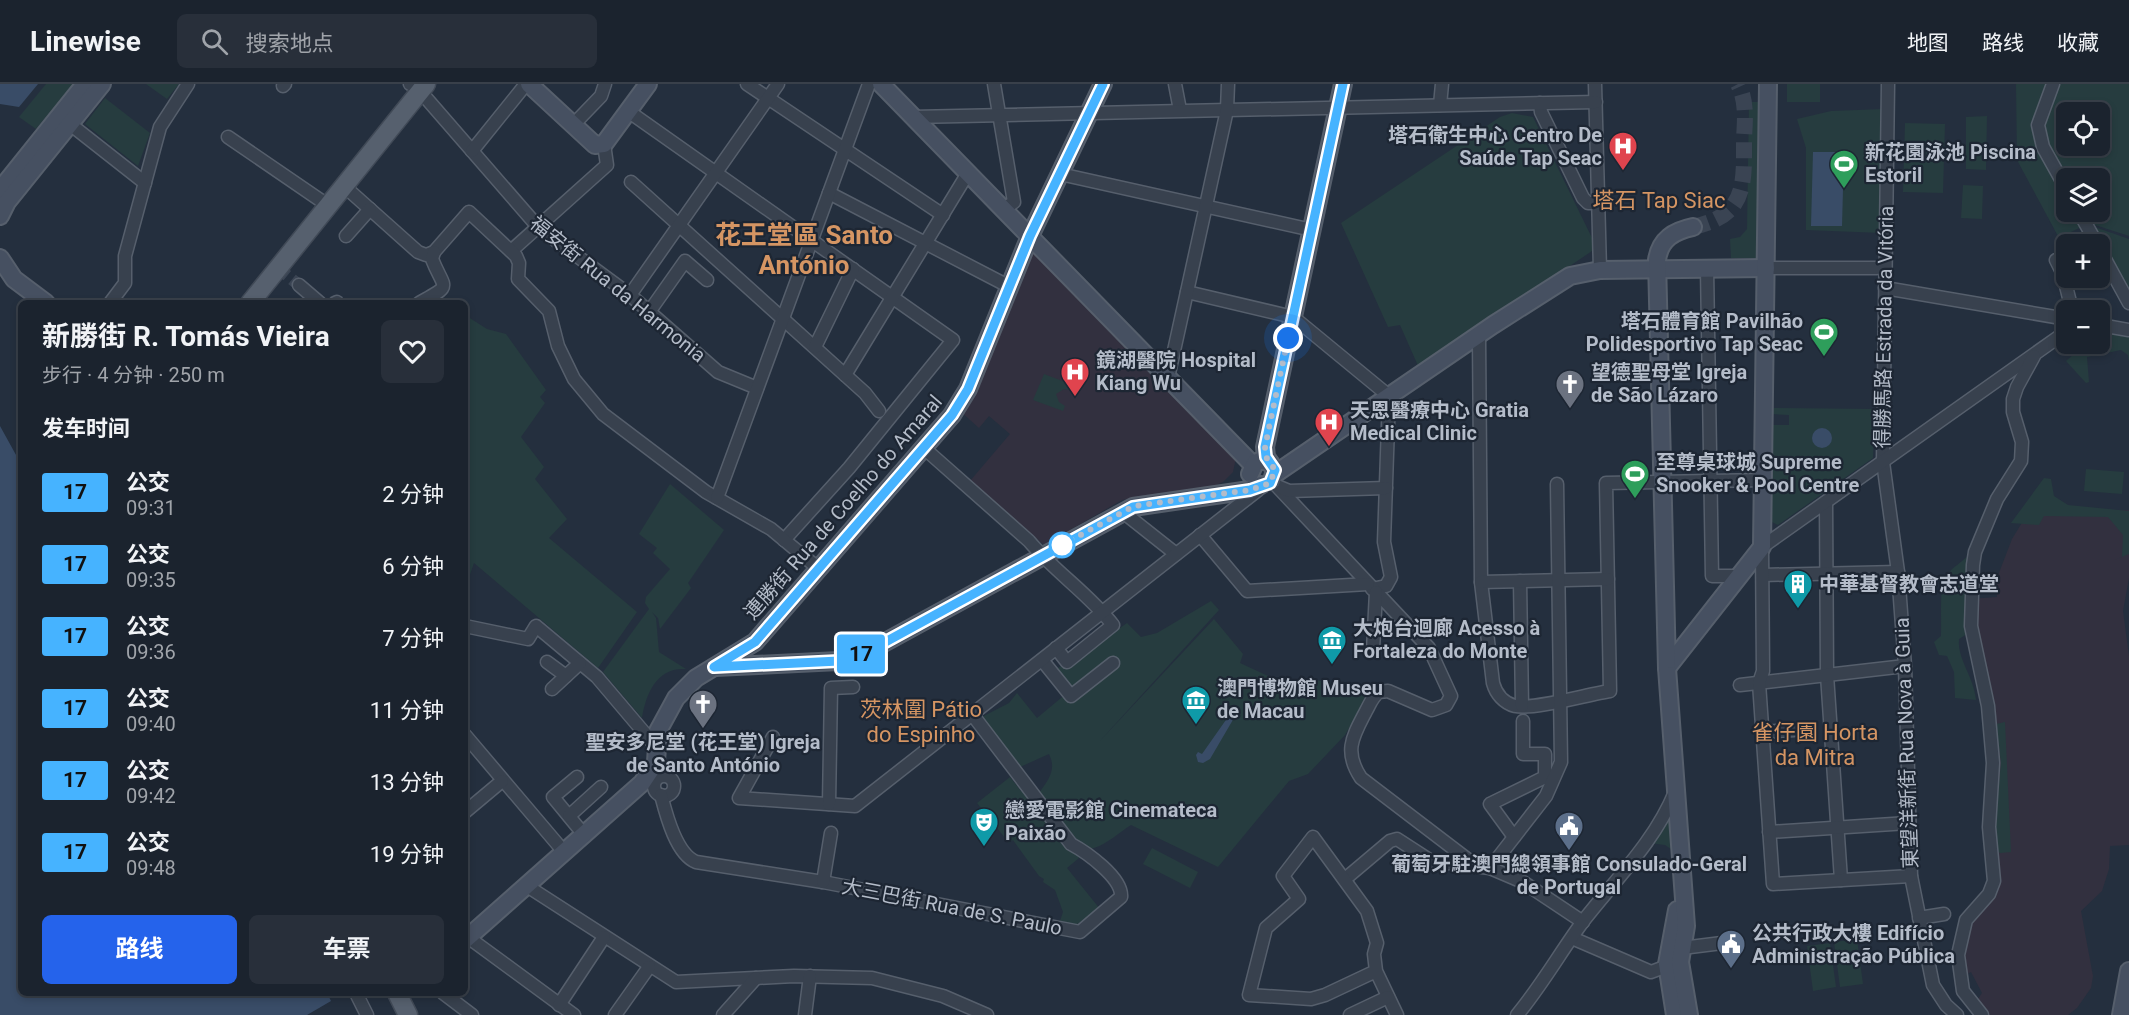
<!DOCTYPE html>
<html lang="zh">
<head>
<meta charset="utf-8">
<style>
	body { margin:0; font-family:Roboto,"Noto Sans SC",sans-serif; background:#282f3a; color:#f1f3f6; height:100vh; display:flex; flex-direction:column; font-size:22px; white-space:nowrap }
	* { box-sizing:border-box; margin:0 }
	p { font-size:20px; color:#a0a4aa }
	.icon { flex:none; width:33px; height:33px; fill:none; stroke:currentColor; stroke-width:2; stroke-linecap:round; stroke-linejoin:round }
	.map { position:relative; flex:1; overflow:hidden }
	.panel { position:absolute; left:18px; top:216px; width:450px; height:696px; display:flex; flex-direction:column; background:#1b232e; border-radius:9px; box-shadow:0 3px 9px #0003,0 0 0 2px #39404a }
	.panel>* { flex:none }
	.badge { padding:0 12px; border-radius:4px; font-size:21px; line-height:39px }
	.controls { position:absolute; left:2056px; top:18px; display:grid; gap:12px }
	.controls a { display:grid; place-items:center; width:54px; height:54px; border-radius:9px; background:#1b232e; box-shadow:0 3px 9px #0003,0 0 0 2px #39404a; font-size:30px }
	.you { position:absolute; width:30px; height:30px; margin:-15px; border:4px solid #fff; border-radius:50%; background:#1a73e8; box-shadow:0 0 0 9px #1a73e833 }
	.map>.badge { position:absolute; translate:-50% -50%; box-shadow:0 0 0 3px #fff }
	h2 { padding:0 24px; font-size:22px; line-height:54px }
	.round { display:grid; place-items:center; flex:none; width:63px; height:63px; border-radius:9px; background:#282f3a }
	.head { display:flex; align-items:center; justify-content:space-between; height:102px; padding:0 24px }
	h1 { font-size:28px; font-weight:700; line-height:45px }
	.button { display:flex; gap:12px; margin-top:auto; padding:12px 24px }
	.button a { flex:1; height:69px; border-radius:9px; background:#2563eb; color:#fff; font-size:24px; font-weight:700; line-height:69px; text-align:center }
	.button a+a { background:#282f3a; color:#f1f3f6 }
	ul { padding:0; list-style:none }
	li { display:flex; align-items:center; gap:18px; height:72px; padding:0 24px }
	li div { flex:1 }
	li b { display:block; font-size:22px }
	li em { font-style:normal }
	li .badge { min-width:66px; font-weight:700; text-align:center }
	header { display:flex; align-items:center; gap:36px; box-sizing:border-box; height:84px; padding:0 30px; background:#1b232e; border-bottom:2px solid #39404a }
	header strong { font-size:28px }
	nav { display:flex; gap:33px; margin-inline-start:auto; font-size:21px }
	.search { width:420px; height:54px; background:#282f3a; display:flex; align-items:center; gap:15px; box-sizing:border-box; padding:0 21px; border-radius:9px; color:#a0a4aa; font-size:22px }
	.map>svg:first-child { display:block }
</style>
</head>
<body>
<header>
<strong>Linewise</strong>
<div class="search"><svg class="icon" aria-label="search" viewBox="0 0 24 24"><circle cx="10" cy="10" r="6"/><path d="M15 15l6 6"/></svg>搜索地点</div>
<nav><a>地图</a><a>路线</a><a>收藏</a></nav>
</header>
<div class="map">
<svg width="2129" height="931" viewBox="0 0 2129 931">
	<rect width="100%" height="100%" fill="#242f3e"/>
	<!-- medical -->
	<g fill="#32303f">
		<polygon points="1035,161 1236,374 1233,388 1223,398 1214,402 1122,416 1044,461 970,397 1010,350 989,332 979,344 960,327"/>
		<polygon points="2042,406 2064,422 2082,428 2129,426 2129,494 2123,527 2129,572 2129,761 2110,762 2109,785 2102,807 2081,827 2093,892 2091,904 2077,924 2068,931 1987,931 1976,918 1982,909 1971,888 1962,893 1964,833 1988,809 1994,683 1970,515 1997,513 1997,494 2012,455"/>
	</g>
	<!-- green -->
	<g fill="#263c3f" fill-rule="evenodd">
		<polygon points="46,0 73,0 36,45 19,33"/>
		<polygon points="146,0 179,0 167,15"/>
		<rect x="1787" y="0" width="33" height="18"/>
		<path d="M2016 0H2129V152L2089 139 2059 154 2017 76ZM2067 28H2100V62H2067ZM2067 94H2100V128H2067Z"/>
		<polygon points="105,14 150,49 138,82 85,40"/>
		<polygon points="1749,18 1765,18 1763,174 1731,174 1730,155 1740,153 1747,145"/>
		<polygon points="1884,25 1882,149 1806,146 1806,64 1797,35 1831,27"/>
		<polygon points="1512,29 1533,33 1592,154 1592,167 1419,284 1400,241 1388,243 1341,139 1500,33"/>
		<polygon points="1987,32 1986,86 1966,85 1966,33"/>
		<polygon points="1905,39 1945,40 1943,109 1903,108"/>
		<polygon points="1963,101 1983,102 1982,135 1961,134"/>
		<polygon points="2089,141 2129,155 2129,213"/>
		<polygon points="465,231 487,245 506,250 546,306 540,313 545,319 521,353 544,383 535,395 567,435 549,454 637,528 598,584 474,479 465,505"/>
		<polygon points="2100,245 2129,249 2129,278 2128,271 2121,266 2087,273 2089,298 2086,299 2066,277 2073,271 2073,260 2100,260"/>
		<polygon points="1044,290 1073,301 1071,306 1064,305 1056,310 1059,318 1065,322 1063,327 1033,316"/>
		<polygon points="1771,324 1875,325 1873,374 1778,441 1770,437 1771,341 1789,341 1789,331 1771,330"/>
		<polygon points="2086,385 2124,388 2122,410 2084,407"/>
		<polygon points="2044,394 2051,395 2054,412 2068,421 2129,427 2129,470 2112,477 2122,473 2123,451 2108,433 2044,432 2039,441 2011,439"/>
		<path d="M670 400 724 446 688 499 691 504 660 545 658 534 652 528 656 534 659 568 686 585C657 583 646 609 642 634L603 588 649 525 645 519 646 513 670 485 653 469 657 464 639 450Z"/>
		<path d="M1970 470 1967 550 1959 555C1957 575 1974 593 1976 616L1955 614 1954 588 1947 572 1939 571 1934 558 1941 552C1942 539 1939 499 1945 492 1952 484 1963 477 1970 470Z"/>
		<path d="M1211 517 1219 526 1098 659 1214 535 1243 570 1240 579 1290 602 1310 595 1371 606 1345 651 1308 690 1289 697 1218 783 1131 741C1120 748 1107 760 1094 764 1078 769 1048 722 1039 709 1048 696 1057 686 1049 670L1020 683 1013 680 980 634 1009 619 1017 609 1037 634 1067 609 1051 587 1077 575 1127 539 1141 553 1157 549Z"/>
		<polygon points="2005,638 2011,768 2000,769 1996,766 1994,749 2001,679 1996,640"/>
		<path d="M1010 693 1021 707 1025 704 1079 774 1067 784 1100 825C1087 835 1077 845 1059 840L1063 828 1055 806 1043 798 1044 795 1039 792 1013 756 1009 759 977 719Z"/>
		<polygon points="1672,725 1674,767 1665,761 1650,759"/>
		<polygon points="1152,764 1198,788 1190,804 1143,780"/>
		<polygon points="1857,855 1863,900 1840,903 1834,858"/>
		<polygon points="1830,859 1836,903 1813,907 1807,862"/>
	</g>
	<!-- water -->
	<g fill="#394c67">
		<polygon points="0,0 38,0 19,23 0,20"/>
		<polygon points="1813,68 1844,68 1842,142 1811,142"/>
		<polygon points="0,342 21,380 21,909 327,909 331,917 307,931 0,931"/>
		<circle cx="1822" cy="354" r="10"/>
		<polygon points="1230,627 1234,629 1234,634 1210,675 1203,679 1198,678 1196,671 1198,668 1202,670 1228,633 1225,630"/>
	</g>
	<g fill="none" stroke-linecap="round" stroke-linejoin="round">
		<!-- street-tunnel -->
		<polyline stroke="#3a4453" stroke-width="12" stroke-dasharray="12 6" stroke-linecap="butt" points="278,184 299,201"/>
		<!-- secondary-tunnel -->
		<path stroke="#3a4453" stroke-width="16" stroke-dasharray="16 8" stroke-linecap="butt" d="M1693 143C1747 131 1744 101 1744 55 1745 36 1747 17 1738 0"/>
		<!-- street casing -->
		<g stroke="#565f6c" stroke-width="15">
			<g id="street">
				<polyline points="410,0 412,1"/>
				<polyline points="747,0 943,131"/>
				<polyline points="994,0 1014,118 1007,123 1001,123"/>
				<polyline points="1175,0 1180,26"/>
				<polyline points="1595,0 1600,186"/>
				<polyline points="1888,0 1883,378 1898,488 1905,582 1911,792 1933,901 1946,921 1957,931"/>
				<polyline points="2053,0 2038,41 2043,63 2067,106"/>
				<polyline points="283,2 285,0"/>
				<polyline points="420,7 539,144 630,211 718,288 757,304"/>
				<polyline points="1540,19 1541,28 1583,114 1588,119 1598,119"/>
				<polyline points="1440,21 1442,0"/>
				<polyline points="628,27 953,256 849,384 784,456"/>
				<polyline points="913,33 1596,18"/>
				<polyline points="70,40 145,99"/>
				<polyline points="573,41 601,12 605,0"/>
				<polyline points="228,53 320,116"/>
				<polyline points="472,67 526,0"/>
				<polyline points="1060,90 1312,146"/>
				<polyline points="631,98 865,309 879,327"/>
				<polyline points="344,102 418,168 426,171 434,168"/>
				<polyline points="829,109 1010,203"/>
				<polyline points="2079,128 2097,160"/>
				<polyline points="346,152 370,125"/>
				<polyline points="2100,166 2129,219"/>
				<polyline points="511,167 607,81 604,60"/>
				<polyline points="434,168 469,128 516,172 519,179 518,195 549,227 558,262 574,295 603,330 706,408 771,445 819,485"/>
				<polyline points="2056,176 2063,190 2072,226"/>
				<polyline points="1707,184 1712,492 1740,492"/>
				<polyline points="1766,184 1877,184"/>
				<polyline points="299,201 320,219"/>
				<polyline points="1885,204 2067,235"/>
				<polyline points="1187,208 1293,233 1389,312 1384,458 1391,493 1386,502 1372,505"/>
				<polyline points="630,211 778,0"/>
				<polyline points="110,219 125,199 125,172 160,43 188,0"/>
				<polyline points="335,219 337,218"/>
				<path d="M419 219C454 200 444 206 432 175L434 168"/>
				<polyline points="649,228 685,177 707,196"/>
				<polyline points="2100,241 2129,246"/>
				<path d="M1479 253 1481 498 1493 599C1496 610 1504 619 1515 622 1534 626 1589 610 1610 607L1606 399 1763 396"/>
				<polyline points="815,263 853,185"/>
				<polyline points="845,291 968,89"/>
				<polyline points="1168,294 1227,26 1228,0"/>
				<path d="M925 365 1029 457C1055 488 1089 510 1113 541L1067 578 1056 564"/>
				<path d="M1272 397 1429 564 1451 612 1446 621 1432 626 1388 607 1379 608C1372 613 1370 620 1366 627 1353 652 1343 667 1361 694L1475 781"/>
				<polyline points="1277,402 1289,407 1386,404"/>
				<polyline points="717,414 869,0"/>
				<polyline points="1826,418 1827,591 1841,796"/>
				<polyline points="1123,428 1176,470"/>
				<polyline points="1200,451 1247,507 1368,500"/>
				<polyline points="1763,491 1898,488"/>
				<polyline points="1520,497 1522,622"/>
				<polyline points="1481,498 1608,495"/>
				<polyline points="465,542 528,555 536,542 597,593 658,665"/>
				<polyline points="1373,566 1376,508"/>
				<polyline points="1042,576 1071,612 1113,579"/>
				<polyline points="547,578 566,592"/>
				<polyline points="1740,601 1905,582"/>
				<polyline points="552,605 580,579"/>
				<polyline points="1762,648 1794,646"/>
				<polyline points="465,651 565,769"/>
				<polyline points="773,653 739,714 855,722 1258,406"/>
				<circle cx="664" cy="702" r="10"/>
				<polyline points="577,693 553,713 585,752"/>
				<path d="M661 711C666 730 676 770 696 778L823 798 1080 848 1121 813C1123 794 1086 768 1071 760L972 630"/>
				<polyline points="829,720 831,604 853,603"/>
				<polyline points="465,728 502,697"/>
				<polyline points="569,732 601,703"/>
				<polyline points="1769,748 1908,739"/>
				<polyline points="1514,753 1490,720 1545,693 1545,670 1523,670 1523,637"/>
				<polyline points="1490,784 1546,712 1561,678 1557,400"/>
				<polyline points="1911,792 1773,800 1759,599 1763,587 1762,463 2067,247"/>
				<polyline points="1345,795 1390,757 1397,755 1431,777 1490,784 1523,798 1583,838"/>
				<polyline points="823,798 831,749"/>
				<polyline points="527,802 676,898 794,892 872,894 943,912 987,931"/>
				<polyline points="1919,834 1944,830"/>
				<polyline points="465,851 574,931"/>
				<polyline points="1572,854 1651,888 1667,882"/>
				<polyline points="1682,864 1722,859"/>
				<polyline points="1376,887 1325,911 1311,915 1249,911 1266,844 1299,815 1283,792 1313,753 1367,827 1377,859 1374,870 1376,887 1397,931"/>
				<polyline points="356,909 367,931"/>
				<polyline points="443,909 472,931"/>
				<polyline points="559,921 604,853"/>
				<polyline points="615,931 649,883"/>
				<polyline points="723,931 756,894"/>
				<polyline points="805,931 810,892"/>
				<polyline points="1350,931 1388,913"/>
				<path d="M1517 931C1542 901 1561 867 1584 836 1616 795 1655 757 1675 708"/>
				<polyline points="1982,931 1963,907 1958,871 1966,836 1989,810 1994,797 1989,743 1993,679 1988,622 1971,542 1973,481 1975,468 1997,415 2021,377 2022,358 2013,328 2013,315 2017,303 2034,272"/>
			</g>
		</g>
		<!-- secondary casing -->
		<g stroke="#565f6c" stroke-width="20">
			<g id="secondary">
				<polyline points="529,0 595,61 604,60 648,0"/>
				<polyline points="881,0 1253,381"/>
				<polyline points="0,106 85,0"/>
				<polyline points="0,132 7,118 102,0"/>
				<polyline points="0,174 14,195 46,219"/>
				<polyline points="1250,390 1255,379 1262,376 1270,379"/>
				<polyline points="1275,390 1493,241 1570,192 1600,186 1766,184"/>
				<polyline points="1272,397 1275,386 1266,373 1265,363 1343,0"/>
				<polyline points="715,583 839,577 878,562 1133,423 1250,406 1261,401"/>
				<polyline points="1667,584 1762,463 1768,0"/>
				<polyline points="465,856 642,699 656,678 658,647 676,614 696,594 755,558 952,331 968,305 1030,152 1103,0"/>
				<polyline points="1675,931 1667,880 1677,826"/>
				<path d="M1689 931 1680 878 1686 842 1667 584 1657 176C1660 155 1674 147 1693 143"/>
				<polyline points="2121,931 2129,887"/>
			</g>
		</g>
		<!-- primary casing -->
		<g stroke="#414a57" stroke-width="21">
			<g id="primary">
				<polyline points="250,219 426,0"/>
				<polyline points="397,909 408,931"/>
			</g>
		</g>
		<!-- street -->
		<use href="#street" stroke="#38414e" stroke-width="12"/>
		<!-- secondary -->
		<use href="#secondary" stroke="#465061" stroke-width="16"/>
		<!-- primary -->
		<use href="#primary" stroke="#56606e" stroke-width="18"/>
	</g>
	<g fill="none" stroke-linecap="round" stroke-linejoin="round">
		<!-- line casing -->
		<g stroke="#fff" stroke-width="14">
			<polyline id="line" points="1103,0 1030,152 968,305 952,331 755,558 714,583 839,577 878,562 1133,423 1250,406 1270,399 1275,386 1266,373 1265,363 1343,0"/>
		</g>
		<!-- line -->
		<use href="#line" stroke="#46b3ff" stroke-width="9"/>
		<!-- walk -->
		<polyline stroke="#b4bcc9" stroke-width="6" stroke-dasharray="0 10.8" points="1062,461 1134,422 1250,406 1270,399 1275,386 1266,373 1265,363 1288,254"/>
	</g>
	<!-- icons -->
	<defs>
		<g id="hospital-pin" transform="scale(1.5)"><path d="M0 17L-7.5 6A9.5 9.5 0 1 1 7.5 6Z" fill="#e0444e" stroke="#1d2633"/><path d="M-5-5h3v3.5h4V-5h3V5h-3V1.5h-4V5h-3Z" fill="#fff"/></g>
		<g id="stadium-pin" transform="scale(1.5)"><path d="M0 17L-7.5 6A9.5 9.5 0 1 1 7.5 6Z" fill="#2e9e5b" stroke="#1d2633"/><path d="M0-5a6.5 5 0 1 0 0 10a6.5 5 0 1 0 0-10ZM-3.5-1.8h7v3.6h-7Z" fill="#fff"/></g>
		<g id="church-pin" transform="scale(1.5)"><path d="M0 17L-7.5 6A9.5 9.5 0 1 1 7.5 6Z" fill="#6b7280" stroke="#1d2633"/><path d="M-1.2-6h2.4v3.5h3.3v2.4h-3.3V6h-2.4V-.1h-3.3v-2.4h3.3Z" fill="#fff"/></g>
		<g id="building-pin" transform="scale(1.5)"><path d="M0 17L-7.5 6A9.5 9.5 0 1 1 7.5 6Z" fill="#0f9aa8" stroke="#1d2633"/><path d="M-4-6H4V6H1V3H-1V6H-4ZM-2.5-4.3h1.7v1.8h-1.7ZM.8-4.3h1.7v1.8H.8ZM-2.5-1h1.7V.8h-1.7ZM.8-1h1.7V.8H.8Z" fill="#fff"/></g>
		<g id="museum-pin" transform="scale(1.5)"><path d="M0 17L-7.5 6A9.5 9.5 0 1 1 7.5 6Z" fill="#0f9aa8" stroke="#1d2633"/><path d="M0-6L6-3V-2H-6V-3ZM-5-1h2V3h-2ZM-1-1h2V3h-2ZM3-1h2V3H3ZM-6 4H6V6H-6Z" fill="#fff"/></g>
		<g id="theatre-pin" transform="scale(1.5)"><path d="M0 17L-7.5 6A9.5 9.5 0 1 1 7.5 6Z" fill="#0f9aa8" stroke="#1d2633"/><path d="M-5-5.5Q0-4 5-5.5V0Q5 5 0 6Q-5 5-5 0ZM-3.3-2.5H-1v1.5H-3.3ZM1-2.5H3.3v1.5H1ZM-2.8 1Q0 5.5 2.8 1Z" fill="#fff"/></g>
		<g id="civic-pin" transform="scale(1.5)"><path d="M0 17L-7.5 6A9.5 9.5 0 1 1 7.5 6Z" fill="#5c6f8a" stroke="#1d2633"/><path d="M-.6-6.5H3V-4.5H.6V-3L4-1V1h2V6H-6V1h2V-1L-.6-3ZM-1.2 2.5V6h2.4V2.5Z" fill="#fff"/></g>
	</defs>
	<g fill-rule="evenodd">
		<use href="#hospital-pin" x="1623" y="62"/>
		<use href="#stadium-pin" x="1844" y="80"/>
		<use href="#stadium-pin" x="1824" y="248"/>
		<use href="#hospital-pin" x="1075" y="288"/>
		<use href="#church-pin" x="1570" y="300"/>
		<use href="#hospital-pin" x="1329" y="338"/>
		<use href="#stadium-pin" x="1635" y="390"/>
		<use href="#building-pin" x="1798" y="500"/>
		<use href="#museum-pin" x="1332" y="556"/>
		<use href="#museum-pin" x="1196" y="616"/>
		<use href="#church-pin" x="703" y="620"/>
		<use href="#theatre-pin" x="984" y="738"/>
		<use href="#civic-pin" x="1569" y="742"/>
		<use href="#civic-pin" x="1731" y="860"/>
	</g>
	<!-- markers -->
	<circle fill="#fff" stroke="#46b3ff" stroke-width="3" cx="1062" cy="461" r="12"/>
	<g text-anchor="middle" stroke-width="4.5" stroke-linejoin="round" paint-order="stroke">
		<!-- poi labels -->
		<g font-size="20" font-weight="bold" fill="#b4bcc9" stroke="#1d2633" text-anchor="start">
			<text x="1602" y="58" text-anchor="end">塔石衛生中心 Centro De<tspan x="1602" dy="23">Saúde Tap Seac</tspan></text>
			<text x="1865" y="75">新花園泳池 Piscina<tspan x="1865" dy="23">Estoril</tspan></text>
			<text x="1803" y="244" text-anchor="end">塔石體育館 Pavilhão<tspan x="1803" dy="23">Polidesportivo Tap Seac</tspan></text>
			<text x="1096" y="283">鏡湖醫院 Hospital<tspan x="1096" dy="23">Kiang Wu</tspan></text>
			<text x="1591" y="295">望德聖母堂 Igreja<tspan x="1591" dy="23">de São Lázaro</tspan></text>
			<text x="1350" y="333">天恩醫療中心 Gratia<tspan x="1350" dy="23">Medical Clinic</tspan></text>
			<text x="1656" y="385">至尊桌球城 Supreme<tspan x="1656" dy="23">Snooker &amp; Pool Centre</tspan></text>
			<text x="1819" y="507">中華基督教會志道堂</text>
			<text x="1353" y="551">大炮台迴廊 Acesso à<tspan x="1353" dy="23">Fortaleza do Monte</tspan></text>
			<text x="1217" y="611">澳門博物館 Museu<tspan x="1217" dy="23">de Macau</tspan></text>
			<text x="703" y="665" text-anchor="middle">聖安多尼堂 (花王堂) Igreja<tspan x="703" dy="23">de Santo António</tspan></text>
			<text x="1005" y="733">戀愛電影館 Cinemateca<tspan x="1005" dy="23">Paixão</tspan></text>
			<text x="1569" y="787" text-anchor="middle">葡萄牙駐澳門總領事館 Consulado-Geral<tspan x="1569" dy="23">de Portugal</tspan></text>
			<text x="1752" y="856">公共行政大樓 Edifício<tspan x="1752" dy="23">Administração Pública</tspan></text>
		</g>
		<!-- street labels -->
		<g font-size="20" fill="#b4bcc9" stroke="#1d2633">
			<text transform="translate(618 205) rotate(39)" y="7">福安街 Rua da Harmonia</text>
			<text transform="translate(1884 243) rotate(-89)" y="7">得勝馬路 Estrada da Vitória</text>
			<text transform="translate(843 423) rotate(-49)" y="7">連勝街 Rua de Coelho do Amaral</text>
			<text transform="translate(1906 659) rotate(-92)" y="7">東望洋新街 Rua Nova à Guia</text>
			<text transform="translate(952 823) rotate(11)" y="7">大三巴街 Rua de S. Paulo</text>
		</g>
		<!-- quarter labels -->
		<g font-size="22" fill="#d59563" stroke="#1d2633">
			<text x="1659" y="124">塔石 Tap Siac</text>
			<text x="921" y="633">茨林圍 Pátio<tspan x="921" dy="25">do Espinho</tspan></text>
			<text x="1815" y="656">雀仔園 Horta<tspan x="1815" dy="25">da Mitra</tspan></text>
		</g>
		<!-- district labels -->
		<g font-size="26" font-weight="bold" fill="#d59563" stroke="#1d2633">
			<text x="804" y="160">花王堂區 Santo<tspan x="804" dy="30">António</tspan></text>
		</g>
	</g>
</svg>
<div class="controls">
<a><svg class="icon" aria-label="locate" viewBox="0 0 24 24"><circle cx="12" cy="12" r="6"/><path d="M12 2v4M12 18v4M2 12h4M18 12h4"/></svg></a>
<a><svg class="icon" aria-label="layers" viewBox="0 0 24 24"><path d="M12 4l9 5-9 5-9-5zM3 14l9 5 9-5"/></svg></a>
<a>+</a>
<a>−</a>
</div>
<div class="you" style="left:1288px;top:254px"></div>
<b class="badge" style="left:861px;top:570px;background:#46b3ff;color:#111">17</b>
<section class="panel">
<div class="head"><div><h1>新勝街 R. Tomás Vieira</h1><p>步行 · 4 分钟 · 250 m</p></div><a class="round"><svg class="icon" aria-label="heart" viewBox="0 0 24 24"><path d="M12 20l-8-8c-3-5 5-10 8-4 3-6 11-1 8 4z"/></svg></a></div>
<h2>发车时间</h2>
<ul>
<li><span class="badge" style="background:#46b3ff;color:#111">17</span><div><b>公交</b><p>09:31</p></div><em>2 分钟</em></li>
<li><span class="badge" style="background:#46b3ff;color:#111">17</span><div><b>公交</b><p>09:35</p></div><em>6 分钟</em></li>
<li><span class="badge" style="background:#46b3ff;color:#111">17</span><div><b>公交</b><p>09:36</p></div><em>7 分钟</em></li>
<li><span class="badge" style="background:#46b3ff;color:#111">17</span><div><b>公交</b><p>09:40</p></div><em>11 分钟</em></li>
<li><span class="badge" style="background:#46b3ff;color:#111">17</span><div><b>公交</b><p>09:42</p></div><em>13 分钟</em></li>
<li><span class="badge" style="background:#46b3ff;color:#111">17</span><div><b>公交</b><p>09:48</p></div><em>19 分钟</em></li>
</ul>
<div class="button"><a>路线</a><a>车票</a></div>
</section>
</div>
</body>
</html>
